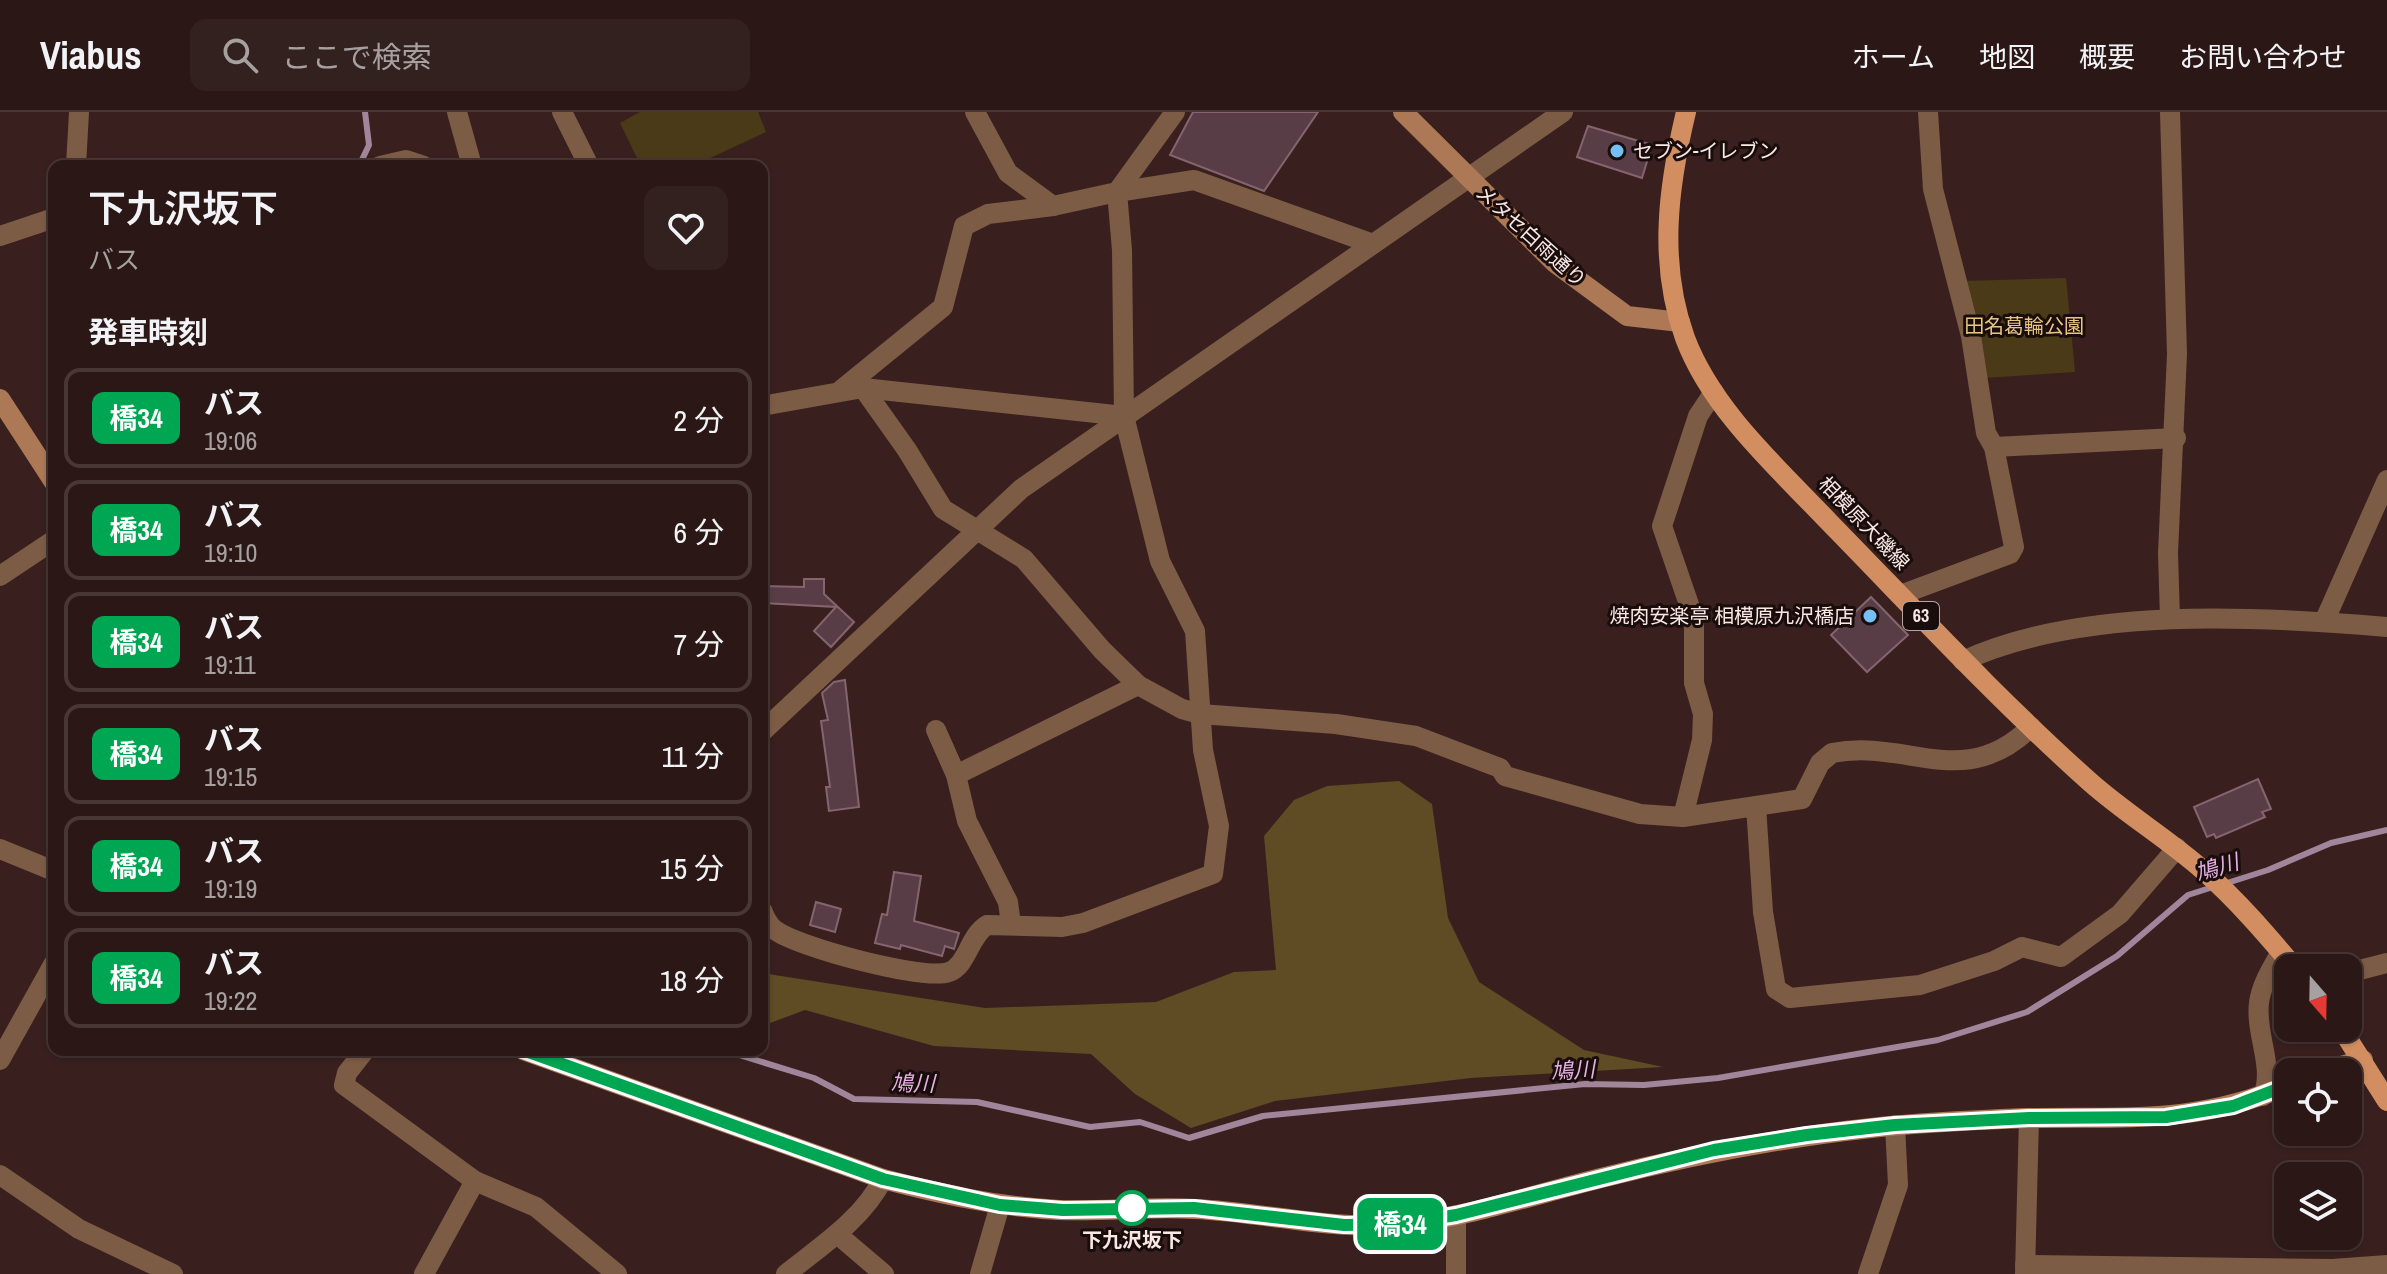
<!DOCTYPE html>
<html lang="ja">
<head>
<meta charset="utf-8">
<style>
	body { margin:0; font-family:"Archivo Narrow","Noto Sans JP",sans-serif; background:#33211f; color:#f1f3f6; height:100vh; display:flex; flex-direction:column; font-size:30px; white-space:nowrap }
	* { box-sizing:border-box; margin:0 }
	p { font-size:26px; color:#a6a0a1 }
	.icon { flex:none; width:44px; height:44px; fill:none; stroke:currentColor; stroke-width:2; stroke-linecap:round; stroke-linejoin:round }
	.map { position:relative; flex:1; overflow:hidden }
	.side { position:absolute; left:48px; top:48px; width:720px; height:896px; display:flex; flex-direction:column; background:#2b1816; border-radius:16px; box-shadow:0 2px 6px #0004,0 0 0 2px #473735 }
	.side>* { flex:none }
	.badge { padding:0 16px; border-radius:12px; font-size:28px; line-height:52px }
	.needle { width:52px; rotate:160deg }
	.fabs { position:absolute; left:2274px; top:842px; display:grid; gap:16px }
	.fabs a { display:grid; place-items:center; width:88px; height:88px; border-radius:16px; background:#2b1816; box-shadow:0 2px 6px #0004,0 0 0 2px #473735; font-size:40px }
	.map>.badge { position:absolute; translate:-50% -50%; box-shadow:0 0 0 4px #fff }
	h2 { padding:0 40px; font-size:30px; line-height:72px }
	.round { display:grid; place-items:center; flex:none; width:84px; height:84px; border-radius:16px; background:#33211f }
	.summary { display:flex; align-items:center; justify-content:space-between; height:136px; padding:0 40px }
	h1 { font-size:38px; font-weight:600; line-height:60px }
	ul { padding:0; list-style:none }
	li { display:flex; align-items:center; gap:24px; height:100px; margin:0 16px 12px; padding:0 24px; border:4px solid #473735; border-radius:16px }
	li div { flex:1 }
	li b { display:block; font-size:30px }
	li em { font-style:normal }
	li .badge { min-width:88px; font-weight:700; text-align:center }
	header { display:flex; align-items:center; gap:48px; box-sizing:border-box; height:112px; padding:0 40px; background:#2b1816; border-bottom:2px solid #473735 }
	header strong { font-size:38px }
	nav { display:flex; gap:44px; margin-inline-start:auto; font-size:28px }
	.search { width:560px; height:72px; background:#33211f; display:flex; align-items:center; gap:20px; box-sizing:border-box; padding:0 28px; border-radius:16px; color:#a6a0a1; font-size:30px }
	.map>svg:first-child { display:block }
</style>
</head>
<body>
<header>
<strong>Viabus</strong>
<div class="search"><svg class="icon" aria-label="search" viewBox="0 0 24 24"><circle cx="10" cy="10" r="6"/><path d="M15 15l6 6"/></svg>ここで検索</div>
<nav><a>ホーム</a><a>地図</a><a>概要</a><a>お問い合わせ</a></nav>
</header>
<div class="map">
<svg width="2387" height="1162" viewBox="0 0 2387 1162">
	<rect width="100%" height="100%" fill="#39201e"/>
	<!-- green -->
	<g fill="#4b3a18">
		<polygon points="640,0 758,0 766,20 693,54 641,54 620,11"/>
		<polygon points="2066,166 2075,260 1984,266 1963,169"/>
	</g>
	<!-- forest -->
	<polygon fill="#5f4b24" points="1399,669 1432,692 1448,806 1479,870 1584,938 1663,955 1471,966 1275,989 1191,1016 1135,982 1091,942 934,934 805,898 762,914 762,861 985,896 1156,890 1234,860 1276,858 1264,724 1294,688 1327,674"/>
	<g fill="none" stroke-linecap="round" stroke-linejoin="round">
		<!-- stream -->
		<g stroke="#a1869b" stroke-width="6">
			<polyline points="359,54 369,33 365,0"/>
			<polyline points="2224,772 2268,758 2331,731 2387,718"/>
			<polyline points="723,938 814,966 854,987 977,990 1090,1015 1140,1010 1189,1026 1263,1004 1585,972 1644,973 1718,966 1938,928 2027,900 2117,844 2188,783 2213,775"/>
		</g>
	</g>
	<!-- building -->
	<g fill="#583d47" stroke="#82656f" stroke-width="2">
		<polygon points="1193,0 1318,0 1264,79 1170,43"/>
		<polygon points="1588,14 1652,33 1642,66 1577,45"/>
		<polygon points="804,467 824,467 824,482 854,510 831,535 814,519 836,495 762,491 763,474 804,475"/>
		<polygon points="1871,485 1908,523 1867,560 1831,523"/>
		<polygon points="845,568 859,695 829,699 826,675 830,675 821,609 828,608 822,581 834,570"/>
		<polygon points="2258,667 2271,697 2262,700 2265,705 2216,726 2214,722 2207,725 2194,695"/>
		<polygon points="894,760 921,764 914,809 959,821 954,837 945,834 942,844 901,833 900,837 875,831 882,802 887,803"/>
		<polygon points="816,790 841,797 835,820 810,813"/>
	</g>
	<g fill="none" stroke-linecap="round" stroke-linejoin="round">
		<!-- street -->
		<g stroke="#7d5c46" stroke-width="20">
			<polyline points="457,0 472,54"/>
			<polyline points="562,0 589,54"/>
			<polyline points="975,0 1008,61 1053,94 1117,80 1175,0"/>
			<polyline points="2170,0 2177,242 2168,441 2170,507"/>
			<polyline points="76,54 79,0"/>
			<polyline points="380,54 406,48 424,54"/>
			<polyline points="0,124 54,106"/>
			<polyline points="863,276 1124,304"/>
			<polyline points="841,278 943,195 964,114 988,102 1053,94"/>
			<path d="M762 294 863 276 907 338 943 397 1024 447 1102 538 1138 573 1182 597 1200 602 1336 612 1416 624 1500 656 1505 664 1640 702 1683 705 1802 687 1820 651 1832 641C1908 626 1963 681 2031 615"/>
			<polyline points="1994,335 2176,326"/>
			<polyline points="0,464 54,428"/>
			<polyline points="1900,483 2010,442 2014,435 1994,335 1986,321 1971,224 1933,77 1928,0"/>
			<polyline points="2324,510 2387,368"/>
			<path d="M1963 549C2082 494 2258 504 2387 515"/>
			<polyline points="936,618 956,663 967,709 1008,790 1011,812"/>
			<polyline points="762,620 1021,377 1563,0"/>
			<polyline points="956,663 1138,573"/>
			<polyline points="1756,694 1763,800 1776,877 1790,886 1920,873 1994,849 2022,835 2061,845 2120,802 2177,736"/>
			<polyline points="1683,705 1702,628 1703,602 1694,571 1694,507 1662,414 1698,304 1714,280"/>
			<polyline points="0,737 54,759"/>
			<path d="M762 798C765 806 768 813 775 818 797 835 924 869 949 860 967 854 969 824 987 813L1062 815 1083 811 1213 762 1219 714 1203 638 1195 519 1160 449 1124 304 1122 138 1117 80 1194 68 1373 132"/>
			<polyline points="2348,861 2387,851"/>
			<polyline points="365,938 347,961 344,973 475,1069 424,1162"/>
			<polyline points="0,948 54,851"/>
			<path d="M2263 984C2275 955 2255 922 2259 891 2261 873 2272 856 2281 840"/>
			<polyline points="0,1063 79,1117 173,1162"/>
			<polyline points="475,1069 536,1095 617,1162"/>
			<polyline points="837,1122 884,1162"/>
			<polyline points="2025,1153 2333,1157 2387,1153"/>
			<path d="M786 1162C821 1134 862 1108 883 1067"/>
			<polyline points="980,1162 1000,1093"/>
			<polyline points="1456,1162 1456,1103"/>
			<polyline points="1868,1162 1898,1073 1895,1013"/>
			<polyline points="2025,1162 2029,1006"/>
		</g>
		<!-- secondary -->
		<g stroke="#ad7855" stroke-width="20">
			<polyline points="1403,0 1555,151 1627,204 1680,210"/>
			<polyline points="0,287 54,370"/>
			<path d="M523 938 883 1067C941 1082 999 1095 1059 1098 1104 1100 1150 1094 1195 1097 1263 1100 1333 1119 1402 1112 1468 1105 1533 1083 1597 1067 1688 1044 1778 1026 1871 1016 1923 1010 1976 1008 2028 1006 2125 1004 2196 1013 2288 973"/>
			<polyline points="2320,960 2363,948"/>
		</g>
		<!-- primary -->
		<g stroke="#d28e60" stroke-width="20">
			<path d="M1686 0C1668 75 1658 151 1685 226 1712 298 1777 355 1829 410 1915 498 1998 588 2090 670 2126 702 2168 727 2204 759 2237 788 2266 822 2295 856"/>
			<polyline points="2341,916 2387,989"/>
		</g>
	</g>
	<g fill="none" stroke-linecap="round" stroke-linejoin="round">
		<!-- line casing -->
		<g stroke="#fff" stroke-width="18">
			<polyline id="line" points="523,938 883,1067 1000,1093 1063,1098 1194,1096 1344,1113 1400,1112 1456,1103 1714,1038 1807,1023 1895,1013 2029,1006 2166,1005 2233,994 2288,973"/>
		</g>
		<!-- line -->
		<use href="#line" stroke="#00a651" stroke-width="12"/>
	</g>
	<!-- markers -->
	<g fill="#74c0f6" stroke="#190d0c" stroke-width="3">
		<circle cx="1617" cy="39" r="8"/>
		<circle cx="1870" cy="504" r="8"/>
	</g>
	<circle fill="#fff" stroke="#00a651" stroke-width="4" cx="1132" cy="1096" r="16"/>
	<g text-anchor="middle" stroke-width="6" stroke-linejoin="round" paint-order="stroke">
		<!-- shield labels -->
		<rect fill="#190d0c" stroke="#b5a6a4" stroke-width="2" x="1903" y="490" width="36" height="28" rx="6"/>
		<g font-size="18" font-weight="bold" fill="#f8e7e5">
			<text x="1921" y="510">63</text>
		</g>
		<!-- poi labels -->
		<g font-size="20" fill="#f8e7e5" stroke="#190d0c" text-anchor="start">
			<text x="1633" y="46">セブン-イレブン</text>
			<text x="1854" y="511" text-anchor="end">焼肉安楽亭 相模原九沢橋店</text>
		</g>
		<!-- street labels -->
		<g font-size="20" fill="#f8e7e5" stroke="#190d0c">
			<text transform="translate(1531 124) rotate(42)" y="7">メタセ白雨通り</text>
			<text transform="translate(1864 411) rotate(46)" y="7">相模原大磯線</text>
		</g>
		<!-- park labels -->
		<g font-size="20" fill="#e7c584" stroke="#190d0c">
			<text x="2024" y="221">田名葛輪公園</text>
		</g>
		<!-- stop labels -->
		<g font-size="20" font-weight="bold" fill="#f8e7e5" stroke="#190d0c">
			<text x="1132" y="1135">下九沢坂下</text>
		</g>
		<!-- water labels -->
		<g font-size="22" font-style="italic" fill="#e5b0e3" stroke="#190d0c">
			<text transform="translate(2217 755) rotate(-17)" y="8">鳩川</text>
			<text transform="translate(1573 958) rotate(-4)" y="8">鳩川</text>
			<text transform="translate(913 971) rotate(1)" y="8">鳩川</text>
		</g>
	</g>
</svg>
<div class="fabs">
<a><svg class="needle" viewBox="-14 -14 28 28"><path d="M0-13l5 13h-10z" fill="#e53935"/><path d="M0 13l5-13h-10z" fill="#a6a0a1"/></svg></a>
<a><svg class="icon" aria-label="locate" viewBox="0 0 24 24"><circle cx="12" cy="12" r="6"/><path d="M12 2v4M12 18v4M2 12h4M18 12h4"/></svg></a>
<a><svg class="icon" aria-label="layers" viewBox="0 0 24 24"><path d="M12 4l9 5-9 5-9-5zM3 14l9 5 9-5"/></svg></a>
</div>
<b class="badge" style="left:1400px;top:1112px;background:#00a651;color:#fff">橋34</b>
<section class="side">
<div class="summary"><div><h1>下九沢坂下</h1><p>バス</p></div><a class="round"><svg class="icon" aria-label="heart" viewBox="0 0 24 24"><path d="M12 20l-8-8c-3-5 5-10 8-4 3-6 11-1 8 4z"/></svg></a></div>
<h2>発車時刻</h2>
<ul>
<li><span class="badge" style="background:#00a651;color:#fff">橋34</span><div><b>バス</b><p>19:06</p></div><em>2 分</em></li>
<li><span class="badge" style="background:#00a651;color:#fff">橋34</span><div><b>バス</b><p>19:10</p></div><em>6 分</em></li>
<li><span class="badge" style="background:#00a651;color:#fff">橋34</span><div><b>バス</b><p>19:11</p></div><em>7 分</em></li>
<li><span class="badge" style="background:#00a651;color:#fff">橋34</span><div><b>バス</b><p>19:15</p></div><em>11 分</em></li>
<li><span class="badge" style="background:#00a651;color:#fff">橋34</span><div><b>バス</b><p>19:19</p></div><em>15 分</em></li>
<li><span class="badge" style="background:#00a651;color:#fff">橋34</span><div><b>バス</b><p>19:22</p></div><em>18 分</em></li>
</ul>
</section>
</div>
</body>
</html>
